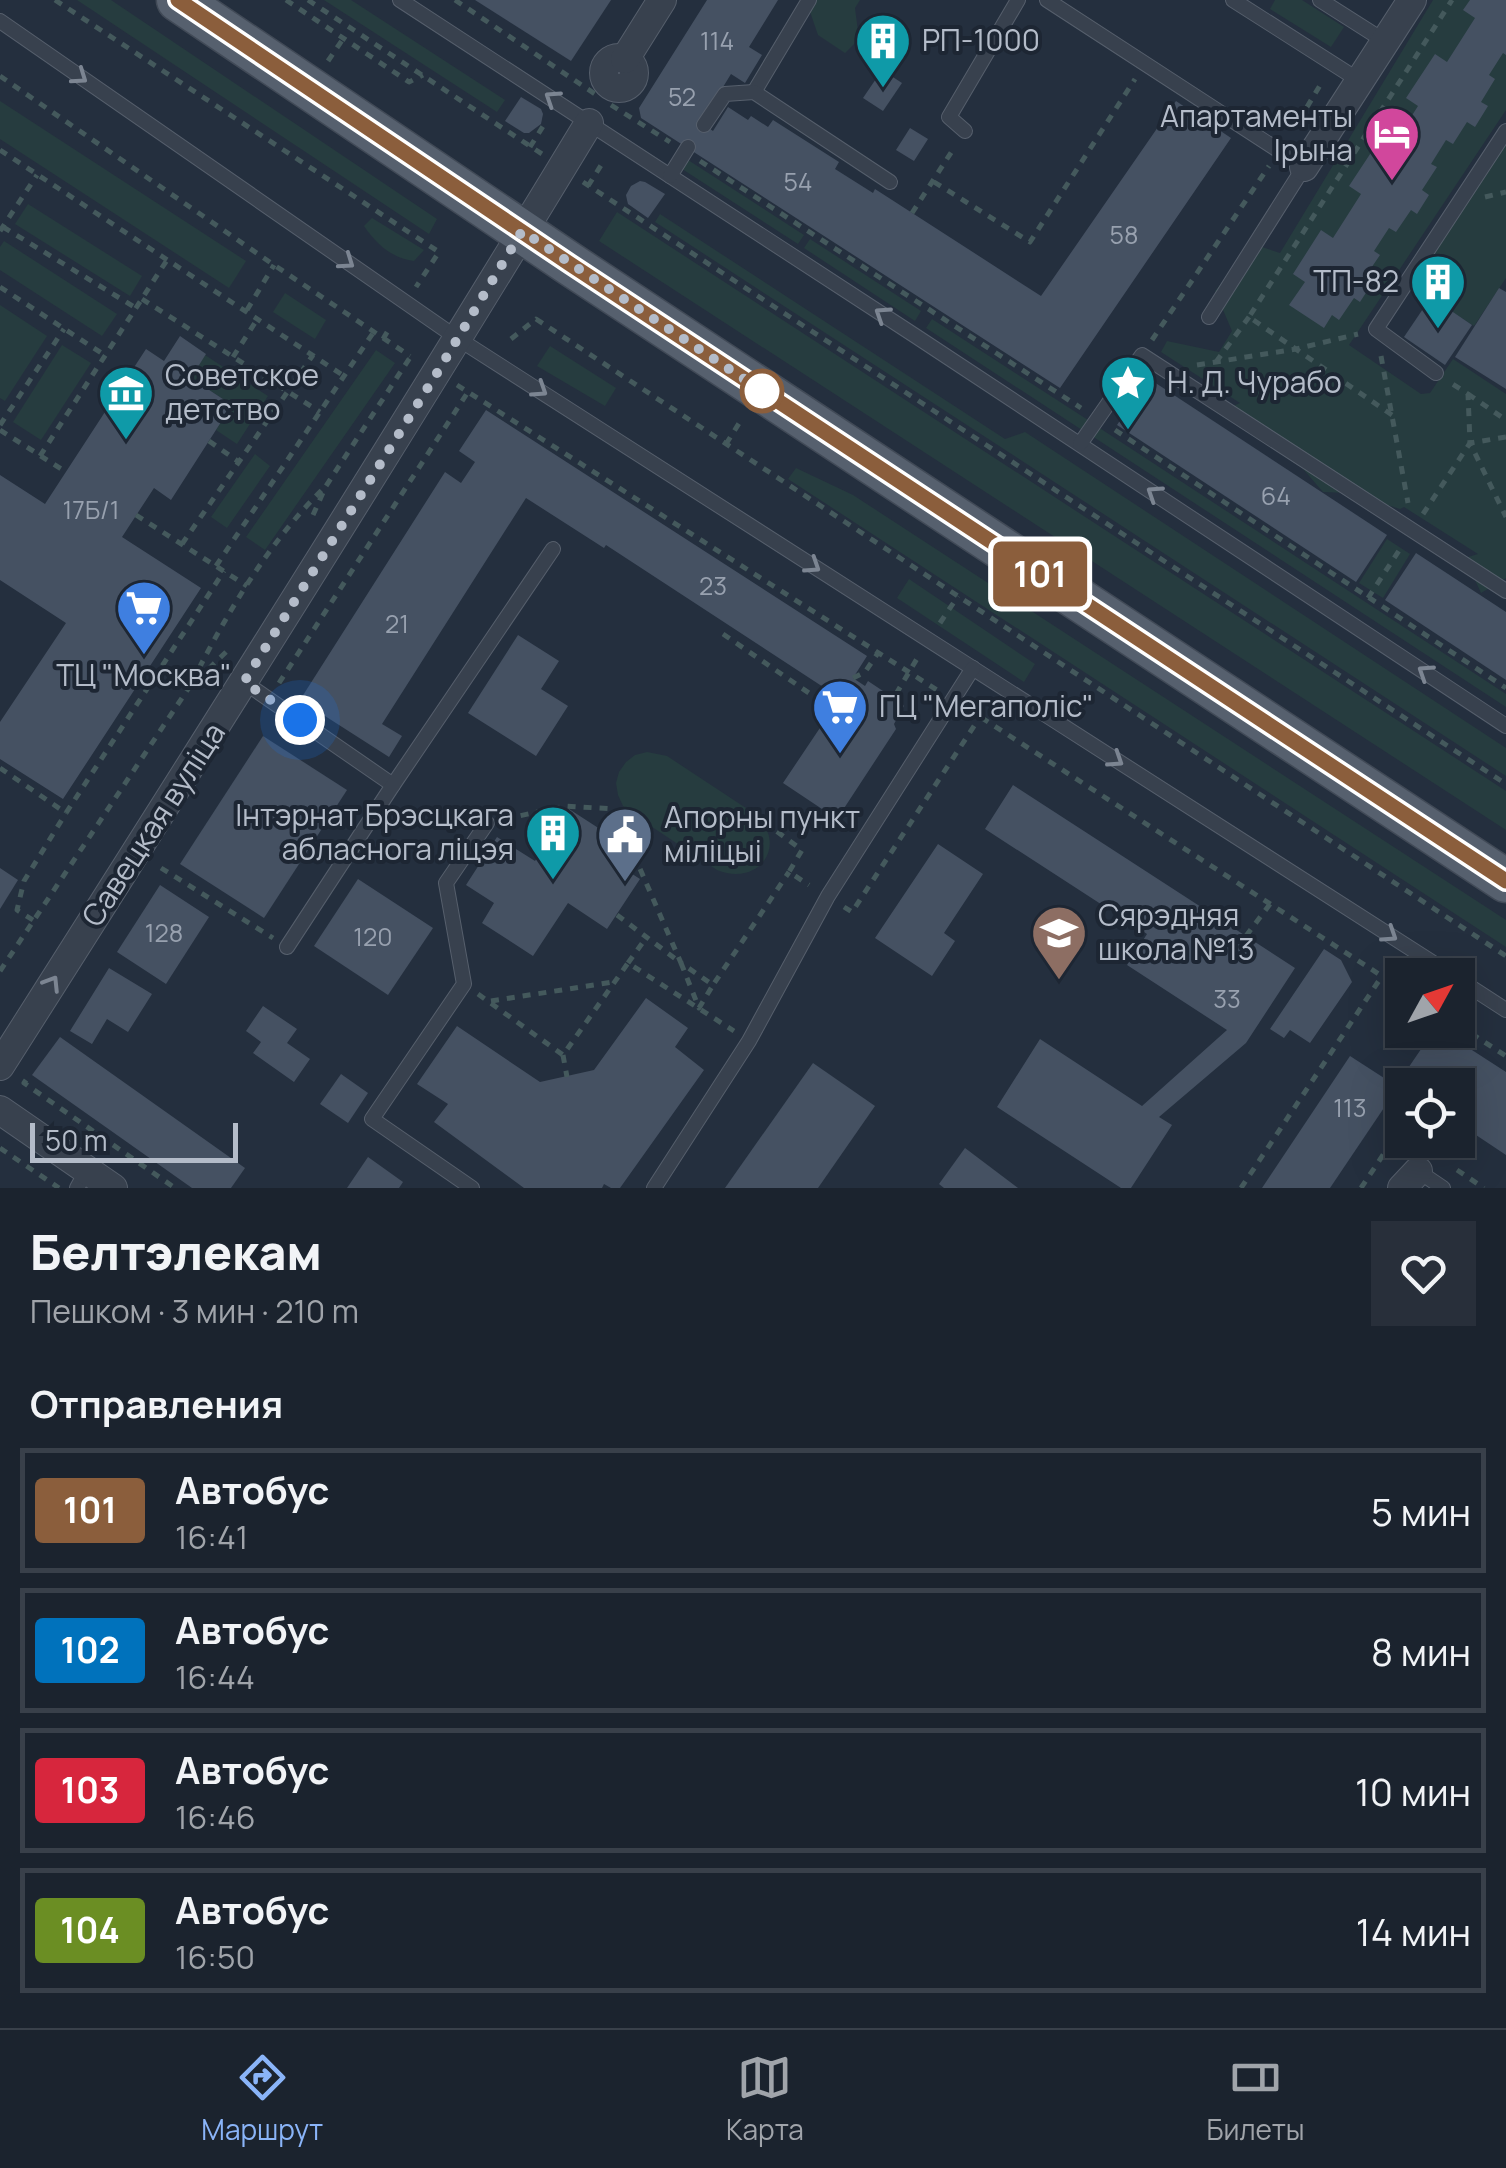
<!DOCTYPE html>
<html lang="ru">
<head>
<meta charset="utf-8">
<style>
	body { margin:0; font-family:Manrope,sans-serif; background:#282f3a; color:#f1f3f6; height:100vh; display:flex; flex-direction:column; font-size:38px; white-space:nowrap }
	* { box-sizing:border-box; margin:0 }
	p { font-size:32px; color:#a0a4aa }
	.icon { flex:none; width:55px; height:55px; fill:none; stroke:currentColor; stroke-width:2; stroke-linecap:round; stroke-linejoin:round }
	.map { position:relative; height:1188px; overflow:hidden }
	.side { display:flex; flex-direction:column; background:#1b232e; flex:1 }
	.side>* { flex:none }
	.badge { padding:0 20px; border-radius:8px; font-size:35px; line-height:65px }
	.needle { width:65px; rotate:50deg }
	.controls { position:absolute; left:1385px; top:958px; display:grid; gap:20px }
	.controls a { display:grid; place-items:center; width:90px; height:90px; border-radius:0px; background:#1b232e; box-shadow:0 10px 40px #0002,0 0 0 2px #39404a; font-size:50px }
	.scale { position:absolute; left:30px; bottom:25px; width:208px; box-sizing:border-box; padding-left:10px; border:5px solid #b4bcc9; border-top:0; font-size:28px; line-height:35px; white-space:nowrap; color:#b4bcc9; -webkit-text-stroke:8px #1d2633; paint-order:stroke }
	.you { position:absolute; width:50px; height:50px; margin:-25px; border:8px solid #fff; border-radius:50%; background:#1a73e8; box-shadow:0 0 0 15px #1a73e833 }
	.map>.badge { position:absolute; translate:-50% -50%; box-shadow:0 0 0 5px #fff }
	h2 { padding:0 30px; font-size:38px; line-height:90px }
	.round { display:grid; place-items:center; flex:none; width:105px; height:105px; border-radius:0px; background:#282f3a }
	.summary { display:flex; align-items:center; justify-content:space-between; height:170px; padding:0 30px }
	h1 { font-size:48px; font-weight:800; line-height:75px }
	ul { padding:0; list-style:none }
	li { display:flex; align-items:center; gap:30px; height:125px; margin:0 20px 15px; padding:0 10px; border:5px solid #39404a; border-radius:0px }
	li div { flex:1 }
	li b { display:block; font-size:38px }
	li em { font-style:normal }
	li .badge { min-width:110px; font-weight:700; text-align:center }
	.tabs { display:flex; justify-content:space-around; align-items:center; height:140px; border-top:2px solid #39404a; background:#1b232e; font-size:28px; color:#a0a4aa }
	.tabs a { display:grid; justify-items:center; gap:5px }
	.tabs .current { color:#8ab4f8 }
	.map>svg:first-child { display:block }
</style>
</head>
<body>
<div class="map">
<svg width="1506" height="1188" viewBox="0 0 1506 1188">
	<rect width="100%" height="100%" fill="#242f3e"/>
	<!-- green -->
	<g fill="#263c3f">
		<polygon points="77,0 111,0 437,219 429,234"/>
		<polygon points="324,0 351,0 505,100 497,112"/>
		<polygon points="808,0 860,0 855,8 859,39 845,53 818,35 807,3"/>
		<polygon points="1275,0 1302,0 1344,27 1331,47 1270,9"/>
		<polygon points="1433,0 1506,0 1506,110 1349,345 1421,394 1430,393 1453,359 1506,394 1506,578 1481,593 1465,558 1478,554 1404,507 1400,509 1349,493 1323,492 1265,425 1248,428 1231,407 1240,403 1161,352 1167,341 1219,352 1232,331 1215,291 1253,244 1280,253"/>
		<polygon points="0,101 246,261 229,288 0,139"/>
		<polygon points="1506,144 1506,278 1474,326 1412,286"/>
		<polygon points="685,158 804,235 798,244 679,167"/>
		<polygon points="28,204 142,276 130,296 15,224"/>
		<polygon points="617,212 1506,791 1506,830 599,241"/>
		<polygon points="660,214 1005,439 1025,432 1506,748 1506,776 655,222"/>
		<path d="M372 218 424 250 414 261C392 258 377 245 364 226Z"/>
		<polygon points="810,239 921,311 915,321 804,248"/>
		<polygon points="4,241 117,314 102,336 0,270 0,247"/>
		<polygon points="285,293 326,320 315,339 273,312"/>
		<polygon points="0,305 47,336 5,401 0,398"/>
		<polygon points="932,319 1088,420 1082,430 926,328"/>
		<polygon points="62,345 91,363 41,440 13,422"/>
		<polygon points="550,346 616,388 605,406 537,366"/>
		<polygon points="376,350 395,363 265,550 246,537"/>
		<polygon points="205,355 268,396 237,444 216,430 232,405 191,378"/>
		<polygon points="1098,427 1506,694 1506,707 1092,436"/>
		<polygon points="255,454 270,466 227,528 211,517"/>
		<polygon points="796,468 853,495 1506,920 1506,947 788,479"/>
		<polygon points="1387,539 1410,554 1383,598 1359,583"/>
		<polygon points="909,579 1035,664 1024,682 897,598"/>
		<path d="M647 752 667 756 755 814C789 845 759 887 717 870L628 811 623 806 618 795 616 783 619 772 626 762 635 755Z"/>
	</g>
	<!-- building -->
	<g fill="#455162">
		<polygon points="475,0 611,0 571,61"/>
		<polygon points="707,0 778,0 749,47 762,55 745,83 731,74 701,123 713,131 728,107 748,120 751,116 768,127 773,120 839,162 835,169 873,193 875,189 1041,296 1176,101 1231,138 1060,388 641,118 639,108"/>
		<polygon points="1470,0 1506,0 1506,55 1503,53 1489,75 1495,79 1481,102 1488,106 1475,127 1467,122 1453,144 1446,140 1431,164 1437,167 1422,190 1429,195 1417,214 1411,210 1396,232 1389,228 1374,251 1380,255 1365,277 1373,282 1360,302 1354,298 1339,320 1332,315 1324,328 1289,305 1305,282 1293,274 1321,230 1333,238 1361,194 1349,186 1378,142 1390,150 1418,106 1406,98 1435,54 1447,62 1475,18 1463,10"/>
		<polygon points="882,70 902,83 883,111 863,98"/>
		<polygon points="521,97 541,109 543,114 541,124 529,133 524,133 505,121"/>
		<polygon points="910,128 928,139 914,161 896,150"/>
		<polygon points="640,181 645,182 665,194 648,218 628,204 627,200 626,195 631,186"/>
		<polygon points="1499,288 1506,292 1506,389 1455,357"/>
		<polygon points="1431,297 1472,325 1445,365 1404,337"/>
		<polygon points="180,336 206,354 191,378 232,405 171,500 154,488 122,537 201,588 63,799 0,759 0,722 66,623 0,580 0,475 45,504 146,349 164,361"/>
		<polygon points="1148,378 1387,535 1356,582 1117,425"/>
		<polygon points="486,410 867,656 853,678 865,686 868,681 883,691 896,694 904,706 894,724 896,729 837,819 783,783 840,698 606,545 604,548 526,498 382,724 402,736 389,757 300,700 445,472 461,483 475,462 459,451"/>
		<polygon points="1416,553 1506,612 1506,680 1385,600"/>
		<polygon points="518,635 559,661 541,689 568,706 536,756 468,713"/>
		<polygon points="263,736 347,790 264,918 180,864"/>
		<polygon points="1013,785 1295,968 1246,1043 1159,1117 1172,1125 1131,1188 1121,1188 997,1107 1040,1039 1142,1106 1227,1030 1127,965 1147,934 985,829"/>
		<polygon points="569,809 620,842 609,859 640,879 607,929 568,903 533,956 482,923 494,903 466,885 497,837 535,861"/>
		<polygon points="938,844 983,874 944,933 955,941 932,976 875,938"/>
		<polygon points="0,868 18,880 0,909"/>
		<polygon points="358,879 433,928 388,995 314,946"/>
		<polygon points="160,885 209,917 166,984 117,952"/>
		<polygon points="1324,949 1341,960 1352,982 1310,1043 1290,1030 1284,1038 1270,1029"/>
		<polygon points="109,968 152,994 128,1032 107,1019 92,1044 70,1031"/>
		<polygon points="646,998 688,1028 675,1047 704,1070 620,1188 611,1188 604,1184 602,1188 524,1188 434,1122 448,1104 417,1084 457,1026 540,1082 594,1070"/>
		<polygon points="263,1006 297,1029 287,1043 310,1059 294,1082 253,1053 261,1042 246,1031"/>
		<polygon points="1434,1030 1441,1030 1506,1072 1506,1155 1458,1123 1458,1085 1401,1085 1398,1083"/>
		<polygon points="60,1037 245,1168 231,1188 192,1188 32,1075"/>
		<polygon points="1350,1056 1398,1087 1330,1188 1262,1188"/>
		<polygon points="813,1063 875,1106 818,1188 725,1188"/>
		<polygon points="341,1074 368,1093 348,1123 320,1104"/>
		<polygon points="965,1148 1018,1188 944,1188 939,1184"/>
		<polygon points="368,1157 403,1182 399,1188 347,1188"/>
	</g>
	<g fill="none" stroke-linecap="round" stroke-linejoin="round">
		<!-- lane casing -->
		<g stroke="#565f6c" stroke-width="16">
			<g id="lane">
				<polyline points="400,0 914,335 1506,726"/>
				<polyline points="1047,0 1304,167 1209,317"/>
				<polyline points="1233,0 1360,81"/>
				<polyline points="1320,0 1386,42"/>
				<polyline points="0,21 457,338 1452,975"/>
				<polyline points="754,92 809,0"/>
				<polyline points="704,125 725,94 754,92 890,182"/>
				<polyline points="965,131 949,117 1018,0"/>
				<polyline points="670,176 688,147"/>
				<polyline points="1436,373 1376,329 1506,131"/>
				<polyline points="1080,444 1142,355 1506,591"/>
				<polyline points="244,682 393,785"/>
				<polyline points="287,947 393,785 553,549"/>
				<polyline points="1458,979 1506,1010"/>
				<polyline points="1418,1171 1443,1188"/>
				<polyline points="77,1188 87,1170"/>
				<polyline points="472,1188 372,1119 464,984 446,883 487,823"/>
				<polyline points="654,1188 749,1041 828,896 973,668"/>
			</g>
		</g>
		<!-- street casing -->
		<g stroke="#565f6c" stroke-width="30">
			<g id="street">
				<circle cx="619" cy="73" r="15"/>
				<polyline points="625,59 662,0"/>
				<polyline points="1304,167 1412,0"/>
				<path d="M0 1066C199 753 397 440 589 123"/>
				<polyline points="0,1110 113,1188"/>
				<polyline points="1402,1188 1418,1171"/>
			</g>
		</g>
		<!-- primary casing -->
		<g stroke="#414a57" stroke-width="45">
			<polyline id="primary" points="178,0 570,264 1506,881"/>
		</g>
		<!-- path -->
		<g stroke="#44595c" stroke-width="5" stroke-dasharray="8 8" stroke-linecap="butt">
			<polyline points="55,0 439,252 416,287"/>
			<polyline points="286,0 409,82 423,75"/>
			<polyline points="308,0 542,154"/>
			<polyline points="455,0 598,96"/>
			<polyline points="328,61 343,39"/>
			<polyline points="0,76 274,265 410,356"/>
			<polyline points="611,105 670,142"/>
			<polyline points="1307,107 1322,82"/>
			<polyline points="530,147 547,120"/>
			<polyline points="0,150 344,376"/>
			<polyline points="700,161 1081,408"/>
			<polyline points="583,182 1506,784"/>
			<polyline points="934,182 1030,242 1135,79"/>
			<polyline points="588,186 605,159"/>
			<polyline points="1485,197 1506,192"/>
			<polyline points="912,213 954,148"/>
			<polyline points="3,227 136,308"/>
			<polyline points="0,231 37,175"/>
			<polyline points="0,287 106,356"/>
			<polyline points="142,299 320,412"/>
			<polyline points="247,310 274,265"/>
			<polyline points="383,339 389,329"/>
			<polyline points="511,339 536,319 1506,956"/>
			<polyline points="1152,340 1269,166"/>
			<polyline points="1381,356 1408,503"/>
			<polyline points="233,357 258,318"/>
			<polyline points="1216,362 1249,317"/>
			<polyline points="1197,365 1296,349 1358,334"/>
			<polyline points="457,385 937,690"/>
			<polyline points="1468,394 1506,420"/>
			<polyline points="1392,415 1249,317 1452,0"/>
			<polyline points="0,425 64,329"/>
			<polyline points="0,430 66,472"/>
			<polyline points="1115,430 1506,688"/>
			<polyline points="1506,437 1470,443 1506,517"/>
			<polyline points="209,441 239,462"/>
			<polyline points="726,444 743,417"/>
			<polyline points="40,456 167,260"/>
			<polyline points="1423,514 1470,443 1468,394 1451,383"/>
			<polyline points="136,515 247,586"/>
			<polyline points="313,515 326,486 411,356"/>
			<polyline points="182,544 313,355"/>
			<polyline points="216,566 373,333"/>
			<polyline points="1368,598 1402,546"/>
			<polyline points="940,623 958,596"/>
			<polyline points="723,634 825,704 840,698"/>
			<polyline points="853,678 865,672 878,653"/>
			<path d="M192 682C227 613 268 543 323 489"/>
			<polyline points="279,683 468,392"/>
			<polyline points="896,694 918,657"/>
			<polyline points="968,709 1402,989"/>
			<polyline points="0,768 66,813 224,571"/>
			<polyline points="505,819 565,806 614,809 681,963 713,985 789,872"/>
			<polyline points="764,822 802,850 789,872 809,885"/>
			<polyline points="161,868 273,938"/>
			<polyline points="844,907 852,912 980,717"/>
			<polyline points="617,915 681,963 699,1008 713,985"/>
			<polyline points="33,920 17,910 24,881 66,813"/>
			<polyline points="1246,936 1270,904"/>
			<polyline points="628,963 646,938"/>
			<polyline points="0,971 188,689 227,651"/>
			<polyline points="478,994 563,1055 628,963 734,1031"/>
			<polyline points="491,1001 613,982"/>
			<polyline points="1458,1025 1506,1056"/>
			<polyline points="563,1055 567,1077"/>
			<polyline points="26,1080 24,1083 175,1188"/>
			<polyline points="0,1148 59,1188"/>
			<polyline points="1457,1170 1484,1188"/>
			<polyline points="1241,1188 1382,976"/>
			<polyline points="1361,1188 1399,1131 1402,1133"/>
		</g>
		<!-- lane -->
		<use href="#lane" stroke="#38414e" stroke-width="14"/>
		<!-- street -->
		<use href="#street" stroke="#38414e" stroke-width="28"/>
		<!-- primary -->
		<use href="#primary" stroke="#56606e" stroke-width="42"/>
	</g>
	<!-- one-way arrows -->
	<defs><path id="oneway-chevron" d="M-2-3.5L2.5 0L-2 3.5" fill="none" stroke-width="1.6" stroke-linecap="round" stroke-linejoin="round" transform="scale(2.5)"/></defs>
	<g stroke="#7c8592">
		<use href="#oneway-chevron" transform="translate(80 77) rotate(35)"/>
		<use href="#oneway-chevron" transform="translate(552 98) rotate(-147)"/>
		<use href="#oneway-chevron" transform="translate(347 262) rotate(35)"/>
		<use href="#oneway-chevron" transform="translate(882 314) rotate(-147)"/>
		<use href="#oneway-chevron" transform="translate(540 390) rotate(33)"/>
		<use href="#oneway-chevron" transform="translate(1154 493) rotate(-147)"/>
		<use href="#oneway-chevron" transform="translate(813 566) rotate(33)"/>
		<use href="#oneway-chevron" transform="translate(1425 672) rotate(-147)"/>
		<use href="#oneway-chevron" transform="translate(1116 760) rotate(33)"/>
		<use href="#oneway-chevron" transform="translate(1390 935) rotate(33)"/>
		<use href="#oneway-chevron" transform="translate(52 983) rotate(-58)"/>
	</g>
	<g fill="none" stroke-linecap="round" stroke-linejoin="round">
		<!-- line casing -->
		<g stroke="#fff" stroke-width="22">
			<polyline id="line" points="178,0 570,264 1506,881"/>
		</g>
		<!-- line -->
		<use href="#line" stroke="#8b5e3c" stroke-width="15"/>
		<!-- walk -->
		<polyline stroke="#b4bcc9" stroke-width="10" stroke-dasharray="0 18" points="300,720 244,682 437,373 522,231 762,391"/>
	</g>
	<!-- icons -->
	<defs>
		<g id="building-pin" transform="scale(2.875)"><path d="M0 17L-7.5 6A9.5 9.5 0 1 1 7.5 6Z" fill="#0f9aa8" stroke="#1d2633"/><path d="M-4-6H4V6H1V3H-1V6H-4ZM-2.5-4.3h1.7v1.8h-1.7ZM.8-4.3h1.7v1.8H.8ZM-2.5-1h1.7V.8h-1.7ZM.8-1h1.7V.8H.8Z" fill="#fff"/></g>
		<g id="hotel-pin" transform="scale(2.875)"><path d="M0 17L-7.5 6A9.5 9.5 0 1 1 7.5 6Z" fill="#d1479c" stroke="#1d2633"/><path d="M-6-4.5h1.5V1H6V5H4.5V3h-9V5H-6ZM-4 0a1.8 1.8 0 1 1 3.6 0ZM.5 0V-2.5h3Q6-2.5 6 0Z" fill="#fff"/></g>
		<g id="sight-pin" transform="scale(2.875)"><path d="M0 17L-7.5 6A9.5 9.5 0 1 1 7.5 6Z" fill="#0f9aa8" stroke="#1d2633"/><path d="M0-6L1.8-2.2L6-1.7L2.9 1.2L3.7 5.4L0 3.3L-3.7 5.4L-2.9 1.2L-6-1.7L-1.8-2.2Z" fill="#fff"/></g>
		<g id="museum-pin" transform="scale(2.875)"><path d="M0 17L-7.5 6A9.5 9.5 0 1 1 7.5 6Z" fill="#0f9aa8" stroke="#1d2633"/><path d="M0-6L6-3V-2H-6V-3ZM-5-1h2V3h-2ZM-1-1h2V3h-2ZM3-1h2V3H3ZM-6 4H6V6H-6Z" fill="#fff"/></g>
		<g id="supermarket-pin" transform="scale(2.875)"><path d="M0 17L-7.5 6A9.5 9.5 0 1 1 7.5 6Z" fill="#3f7fe0" stroke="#1d2633"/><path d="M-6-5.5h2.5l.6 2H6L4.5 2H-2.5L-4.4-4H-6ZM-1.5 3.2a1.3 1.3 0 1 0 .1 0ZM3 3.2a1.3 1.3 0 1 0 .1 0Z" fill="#fff"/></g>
		<g id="civic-pin" transform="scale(2.875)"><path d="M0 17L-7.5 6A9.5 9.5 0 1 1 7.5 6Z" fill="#5c6f8a" stroke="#1d2633"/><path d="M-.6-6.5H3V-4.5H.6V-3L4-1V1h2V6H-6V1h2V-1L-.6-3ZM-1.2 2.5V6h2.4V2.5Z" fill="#fff"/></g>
		<g id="school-pin" transform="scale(2.875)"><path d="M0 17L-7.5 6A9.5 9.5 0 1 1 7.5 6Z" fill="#8d6e63" stroke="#1d2633"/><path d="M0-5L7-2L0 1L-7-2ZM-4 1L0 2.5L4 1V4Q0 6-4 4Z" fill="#fff"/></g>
	</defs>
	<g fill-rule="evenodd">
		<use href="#building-pin" x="883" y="41"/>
		<use href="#hotel-pin" x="1392" y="134"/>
		<use href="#building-pin" x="1438" y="282"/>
		<use href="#sight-pin" x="1128" y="383"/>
		<use href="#museum-pin" x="126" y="393"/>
		<use href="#supermarket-pin" x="144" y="608"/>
		<use href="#supermarket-pin" x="840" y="707"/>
		<use href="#building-pin" x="553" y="833"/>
		<use href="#civic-pin" x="625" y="835"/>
		<use href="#school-pin" x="1059" y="933"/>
	</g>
	<!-- markers -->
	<circle fill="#fff" stroke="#8b5e3c" stroke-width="5" cx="762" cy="391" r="20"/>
	<g text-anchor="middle" stroke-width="8" stroke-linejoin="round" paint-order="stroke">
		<!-- number labels -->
		<g font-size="25" fill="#98a1af">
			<text x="717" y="50">114</text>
			<text x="682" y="106">52</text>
			<text x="798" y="191">54</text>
			<text x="1124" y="244">58</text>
			<text x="1276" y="505">64</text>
			<text x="91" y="519">17Б/1</text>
			<text x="713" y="595">23</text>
			<text x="397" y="633">21</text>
			<text x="164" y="942">128</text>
			<text x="373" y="946">120</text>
			<text x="1227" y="1008">33</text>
			<text x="1350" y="1117">113</text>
		</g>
		<!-- poi labels -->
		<g font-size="30" fill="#b4bcc9" stroke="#1d2633" text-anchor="start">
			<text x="922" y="51">РП-1000</text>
			<text x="1353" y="127" text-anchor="end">Апартаменты<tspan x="1353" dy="34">Ірына</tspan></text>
			<text x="1399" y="292" text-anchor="end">ТП-82</text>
			<text x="165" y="386">Советское<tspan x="165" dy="34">детство</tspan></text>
			<text x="1167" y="393">Н. Д. Чурабо</text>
			<text x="144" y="686" text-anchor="middle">ТЦ "Москва"</text>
			<text x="879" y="717">ГЦ "Мегаполіс"</text>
			<text x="514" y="826" text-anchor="end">Інтэрнат Брэсцкага<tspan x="514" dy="34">абласнога ліцэя</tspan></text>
			<text x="664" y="828">Апорны пункт<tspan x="664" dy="34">міліцыі</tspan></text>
			<text x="1098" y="926">Сярэдняя<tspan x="1098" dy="34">школа №13</tspan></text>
		</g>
		<!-- street labels -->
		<g font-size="30" fill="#b4bcc9" stroke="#1d2633">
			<text transform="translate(154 825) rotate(-57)" y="10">Савецкая вуліца</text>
		</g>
	</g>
</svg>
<div class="controls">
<a><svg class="needle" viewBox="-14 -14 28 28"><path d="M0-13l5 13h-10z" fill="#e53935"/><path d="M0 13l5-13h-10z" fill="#a0a4aa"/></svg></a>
<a><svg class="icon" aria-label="locate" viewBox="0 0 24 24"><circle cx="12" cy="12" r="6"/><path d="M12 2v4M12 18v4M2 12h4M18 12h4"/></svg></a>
</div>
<div class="scale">50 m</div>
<div class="you" style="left:300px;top:720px"></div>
<b class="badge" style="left:1040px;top:574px;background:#8b5e3c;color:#fff">101</b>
</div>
<section class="side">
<div class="summary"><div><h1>Белтэлекам</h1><p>Пешком · 3 мин · 210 m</p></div><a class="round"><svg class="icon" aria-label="heart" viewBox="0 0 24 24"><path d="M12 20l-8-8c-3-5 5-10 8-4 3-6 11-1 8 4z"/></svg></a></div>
<h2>Отправления</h2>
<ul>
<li><span class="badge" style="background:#8b5e3c;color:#fff">101</span><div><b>Автобус</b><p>16:41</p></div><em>5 мин</em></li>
<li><span class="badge" style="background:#0072bc;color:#fff">102</span><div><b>Автобус</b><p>16:44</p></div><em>8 мин</em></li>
<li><span class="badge" style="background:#d7263d;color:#fff">103</span><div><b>Автобус</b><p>16:46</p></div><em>10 мин</em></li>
<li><span class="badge" style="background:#6b8e23;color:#fff">104</span><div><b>Автобус</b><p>16:50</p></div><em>14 мин</em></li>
</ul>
</section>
<nav class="tabs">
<a class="current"><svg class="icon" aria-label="directions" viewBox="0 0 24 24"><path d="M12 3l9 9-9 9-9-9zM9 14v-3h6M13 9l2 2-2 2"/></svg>Маршрут</a>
<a><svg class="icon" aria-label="map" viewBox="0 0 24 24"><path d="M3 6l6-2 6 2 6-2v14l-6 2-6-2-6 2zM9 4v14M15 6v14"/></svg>Карта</a>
<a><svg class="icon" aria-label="tickets" viewBox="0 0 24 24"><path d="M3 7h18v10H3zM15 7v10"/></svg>Билеты</a>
</nav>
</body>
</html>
